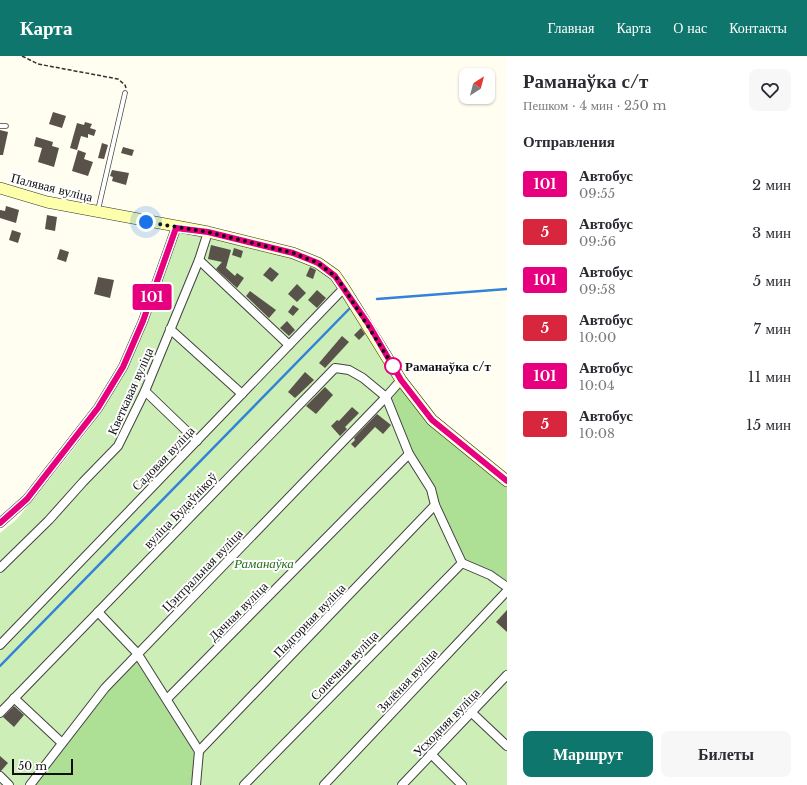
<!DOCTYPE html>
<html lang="ru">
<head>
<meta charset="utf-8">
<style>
	body { margin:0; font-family:"Libre Baskerville",serif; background:#f7f7f7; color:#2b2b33; height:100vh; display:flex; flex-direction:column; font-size:15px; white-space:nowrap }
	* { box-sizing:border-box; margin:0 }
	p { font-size:13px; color:#7c7c81 }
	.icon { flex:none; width:22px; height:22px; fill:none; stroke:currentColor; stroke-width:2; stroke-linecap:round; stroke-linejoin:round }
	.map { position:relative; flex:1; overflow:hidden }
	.side { display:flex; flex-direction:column; background:#fff; width:300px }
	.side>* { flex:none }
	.badge { padding:0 8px; border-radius:3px; font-size:14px; line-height:26px }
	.needle { width:26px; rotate:36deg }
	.tools { position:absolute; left:459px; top:12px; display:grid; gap:8px }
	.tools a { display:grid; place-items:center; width:36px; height:36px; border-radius:8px; background:#fff; box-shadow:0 1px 3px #0004; font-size:20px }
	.scale { position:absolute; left:12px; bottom:10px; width:61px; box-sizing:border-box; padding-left:4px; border:2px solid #0f0f0f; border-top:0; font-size:11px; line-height:14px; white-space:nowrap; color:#0f0f0f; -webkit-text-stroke:3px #fff; paint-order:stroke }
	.you { position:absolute; width:20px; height:20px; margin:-10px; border:3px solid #fff; border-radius:50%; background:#1a73e8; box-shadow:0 0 0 6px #1a73e833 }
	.map>.badge { position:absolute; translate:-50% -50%; box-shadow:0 0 0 2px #fff }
	h2 { padding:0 16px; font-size:15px; line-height:36px }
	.round { display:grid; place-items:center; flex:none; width:42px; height:42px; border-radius:8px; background:#f7f7f7 }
	.head { display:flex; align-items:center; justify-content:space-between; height:68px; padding:0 16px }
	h1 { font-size:19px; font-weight:700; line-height:30px }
	.primary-button { display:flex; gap:8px; margin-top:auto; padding:8px 16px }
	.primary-button a { flex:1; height:46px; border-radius:8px; background:#0f766e; color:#fff; font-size:16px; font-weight:700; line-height:46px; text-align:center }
	.primary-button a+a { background:#f7f7f7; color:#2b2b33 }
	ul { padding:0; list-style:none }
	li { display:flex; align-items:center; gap:12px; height:48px; padding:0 16px }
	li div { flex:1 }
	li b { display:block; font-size:15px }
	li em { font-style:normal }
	li .badge { min-width:44px; font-weight:700; text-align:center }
	header { display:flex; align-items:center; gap:24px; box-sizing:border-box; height:56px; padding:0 20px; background:#0f766e; color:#fff }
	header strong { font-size:19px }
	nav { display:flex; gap:22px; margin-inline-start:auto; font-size:14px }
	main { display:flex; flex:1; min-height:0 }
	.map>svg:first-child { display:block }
</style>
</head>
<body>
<header>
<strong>Карта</strong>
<nav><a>Главная</a><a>Карта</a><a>О нас</a><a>Контакты</a></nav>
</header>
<main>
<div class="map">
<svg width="507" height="729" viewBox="0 0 507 729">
	<rect width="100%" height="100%" fill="#fffef1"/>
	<!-- green -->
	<polygon fill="#cdeeb7" points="176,172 293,197 335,219 432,364 507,425 507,729 0,729 0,477 17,463 65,404 88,374 122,322 162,224"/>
	<!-- forest -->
	<g fill="#ade095">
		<polygon points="401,324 432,364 507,425 507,531 462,507 386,341"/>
		<polygon points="135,604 195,697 191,729 34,729 95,648 104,641 116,623"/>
	</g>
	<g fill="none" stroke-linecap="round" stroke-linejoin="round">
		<!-- stream -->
		<g stroke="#3282d9" stroke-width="2.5">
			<polyline points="377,243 507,233"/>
			<polyline points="0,610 352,250"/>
		</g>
	</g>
	<!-- building -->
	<g fill="#59524a">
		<polygon points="53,56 66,60 62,72 49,68"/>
		<polygon points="85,66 92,68 90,72 96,74 94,80 88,78 88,82 81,80 77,94 70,92 77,67 84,69"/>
		<polygon points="0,74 8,76 3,99 0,99"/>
		<polygon points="36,81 53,86 52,90 59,92 54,111 38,106 42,92 34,90"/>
		<polygon points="102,87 108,89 104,103 98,102"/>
		<polygon points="123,91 134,94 132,100 121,97"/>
		<polygon points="78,94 86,97 84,103 93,106 88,120 72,115"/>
		<polygon points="112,114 129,117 126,129 112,125 113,121 110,120"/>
		<polygon points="6,150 19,154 16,167 0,162 0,154 5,155"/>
		<polygon points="47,159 57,161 55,175 45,173"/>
		<polygon points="12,174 21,177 18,187 9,184"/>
		<polygon points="211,189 231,194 226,212 235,220 237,217 244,222 237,232 216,213 222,206 208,203"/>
		<polygon points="234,192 243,195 241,202 232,199"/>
		<polygon points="60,193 69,196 66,206 57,203"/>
		<polygon points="270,211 279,218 272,226 263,219"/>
		<polygon points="310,211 316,214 313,223 306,220"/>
		<polygon points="98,221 114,224 110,242 94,238"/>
		<polygon points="297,228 306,237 297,246 288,238"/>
		<polygon points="317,234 326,242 317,252 308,244"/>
		<polygon points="250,235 276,254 269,262 246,240"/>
		<polygon points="293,249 299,253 293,260 288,256"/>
		<polygon points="287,265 295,274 289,280 280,272"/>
		<polygon points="361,272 365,278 359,284 354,279"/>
		<polygon points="342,280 349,286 325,312 319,307"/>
		<polygon points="305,316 314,324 295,342 288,336"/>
		<polygon points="325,331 333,339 316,358 306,350"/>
		<polygon points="352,351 359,357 345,371 347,373 340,380 331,370 337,364 339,365"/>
		<polygon points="377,358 391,369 383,378 375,371 355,392 351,388 355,384 354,382"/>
		<polygon points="507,554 507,576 496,566"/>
		<polygon points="14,650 24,659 14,671 3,661"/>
		<polygon points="0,700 8,707 1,715 0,715"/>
	</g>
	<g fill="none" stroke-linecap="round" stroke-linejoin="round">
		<!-- lane casing -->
		<g stroke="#424242" stroke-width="5.5">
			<g id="lane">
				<polyline points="0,70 6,70"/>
				<polyline points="98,154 125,37"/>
			</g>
		</g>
		<!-- street casing -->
		<g stroke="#424242" stroke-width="10">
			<g id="street">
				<polyline points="199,204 289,289"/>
				<polyline points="170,273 242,338"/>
				<polyline points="145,335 197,385"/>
				<polyline points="0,467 27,443 98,352 123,311 143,265 176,172"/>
				<polyline points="0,512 49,464 83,426 118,390 145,335 199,204 208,176"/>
				<polyline points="98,556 137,597 199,695 196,729"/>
				<polyline points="0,589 344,232"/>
				<polyline points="14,642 62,687"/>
				<polyline points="167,643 409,398"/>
				<polyline points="471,656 507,690"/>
				<polyline points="0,657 335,312 349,314 363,322 386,341 409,398 431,433 435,449 462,507 490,519 507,531"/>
				<polyline points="199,695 435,449"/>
				<polyline points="431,698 462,729"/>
				<polyline points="0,720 9,729"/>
				<polyline points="30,729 105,632 386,341 401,324"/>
				<polyline points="244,729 462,507"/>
				<polyline points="324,729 507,535"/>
				<polyline points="402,729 507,619"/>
			</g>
		</g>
		<!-- secondary casing -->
		<g stroke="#313131" stroke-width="12">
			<polyline id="secondary" points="0,132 47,146 208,176 293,197 318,207 335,219 344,232 401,324 432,364 507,425"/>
		</g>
		<!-- path -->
		<polyline stroke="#313131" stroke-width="1.5" stroke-dasharray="4 2" stroke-linecap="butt" points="22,0 38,8 118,23 125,29 126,32"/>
		<!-- lane -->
		<use href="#lane" stroke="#fff" stroke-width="4"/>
		<!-- street -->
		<use href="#street" stroke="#fff" stroke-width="8"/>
		<!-- secondary -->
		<use href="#secondary" stroke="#feffac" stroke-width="11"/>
	</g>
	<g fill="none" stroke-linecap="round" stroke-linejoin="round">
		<!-- line casing -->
		<g stroke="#fff" stroke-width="9">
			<polyline id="line" points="0,467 27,443 98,352 123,311 143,265 176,172 208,176 293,197 318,207 335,220 369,269 401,324 432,364 507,425"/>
		</g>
		<!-- line -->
		<use href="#line" stroke="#e6007e" stroke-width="6"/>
		<!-- walk -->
		<polyline stroke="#0f0f0f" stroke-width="4" stroke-dasharray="0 7.2" points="146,166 208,176 293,197 318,207 335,220 344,232 393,310"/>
	</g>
	<!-- markers -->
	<circle fill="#fff" stroke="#e6007e" stroke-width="2" cx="393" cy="310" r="8"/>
	<g text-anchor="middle" stroke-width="4" stroke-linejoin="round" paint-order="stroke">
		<!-- street labels -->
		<g font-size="13" fill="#0f0f0f" stroke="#fff">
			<text transform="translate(52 131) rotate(14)" y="5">Палявая вуліца</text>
			<text transform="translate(130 335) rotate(-66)" y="5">Кветкавая вуліца</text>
			<text transform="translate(163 402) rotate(-46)" y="5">Садовая вуліца</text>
			<text transform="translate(180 454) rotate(-46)" y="5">вуліца Будаўнікоў</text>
			<text transform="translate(202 514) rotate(-46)" y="5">Цэнтральная вуліца</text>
			<text transform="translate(238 555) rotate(-45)" y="5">Дачная вуліца</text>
			<text transform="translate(309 564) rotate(-46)" y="5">Падгорная вуліца</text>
			<text transform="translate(344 609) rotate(-46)" y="5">Сонечная вуліца</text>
			<text transform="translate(407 624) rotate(-47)" y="5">Зялёная вуліца</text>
			<text transform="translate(446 666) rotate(-46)" y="5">Усходняя вуліца</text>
		</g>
		<!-- stop labels -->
		<g font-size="13" font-weight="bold" fill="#0f0f0f" stroke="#fff" text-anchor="start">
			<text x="405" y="315">Раманаўка с/т</text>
		</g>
		<!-- park labels -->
		<g font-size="13" font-style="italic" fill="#206d19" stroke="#fff">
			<text x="264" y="512">Раманаўка</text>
		</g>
	</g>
</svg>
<div class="tools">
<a><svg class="needle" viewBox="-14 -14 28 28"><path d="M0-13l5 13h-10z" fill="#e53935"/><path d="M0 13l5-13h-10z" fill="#7c7c81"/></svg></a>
</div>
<div class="scale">50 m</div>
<div class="you" style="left:146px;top:166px"></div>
<b class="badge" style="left:152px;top:241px;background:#e6007e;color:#fff">101</b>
</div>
<section class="side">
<div class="head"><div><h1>Раманаўка с/т</h1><p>Пешком · 4 мин · 250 m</p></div><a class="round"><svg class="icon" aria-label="heart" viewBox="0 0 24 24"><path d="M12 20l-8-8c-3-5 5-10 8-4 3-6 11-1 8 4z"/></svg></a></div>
<h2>Отправления</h2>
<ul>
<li><span class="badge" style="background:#e6007e;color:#fff">101</span><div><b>Автобус</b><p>09:55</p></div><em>2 мин</em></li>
<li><span class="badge" style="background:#d7263d;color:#fff">5</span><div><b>Автобус</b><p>09:56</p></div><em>3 мин</em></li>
<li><span class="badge" style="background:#e6007e;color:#fff">101</span><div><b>Автобус</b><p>09:58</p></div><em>5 мин</em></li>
<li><span class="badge" style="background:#d7263d;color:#fff">5</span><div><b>Автобус</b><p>10:00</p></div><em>7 мин</em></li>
<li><span class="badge" style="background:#e6007e;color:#fff">101</span><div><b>Автобус</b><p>10:04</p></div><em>11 мин</em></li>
<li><span class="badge" style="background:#d7263d;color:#fff">5</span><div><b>Автобус</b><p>10:08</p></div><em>15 мин</em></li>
</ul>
<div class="primary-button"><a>Маршрут</a><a>Билеты</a></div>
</section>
</main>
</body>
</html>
